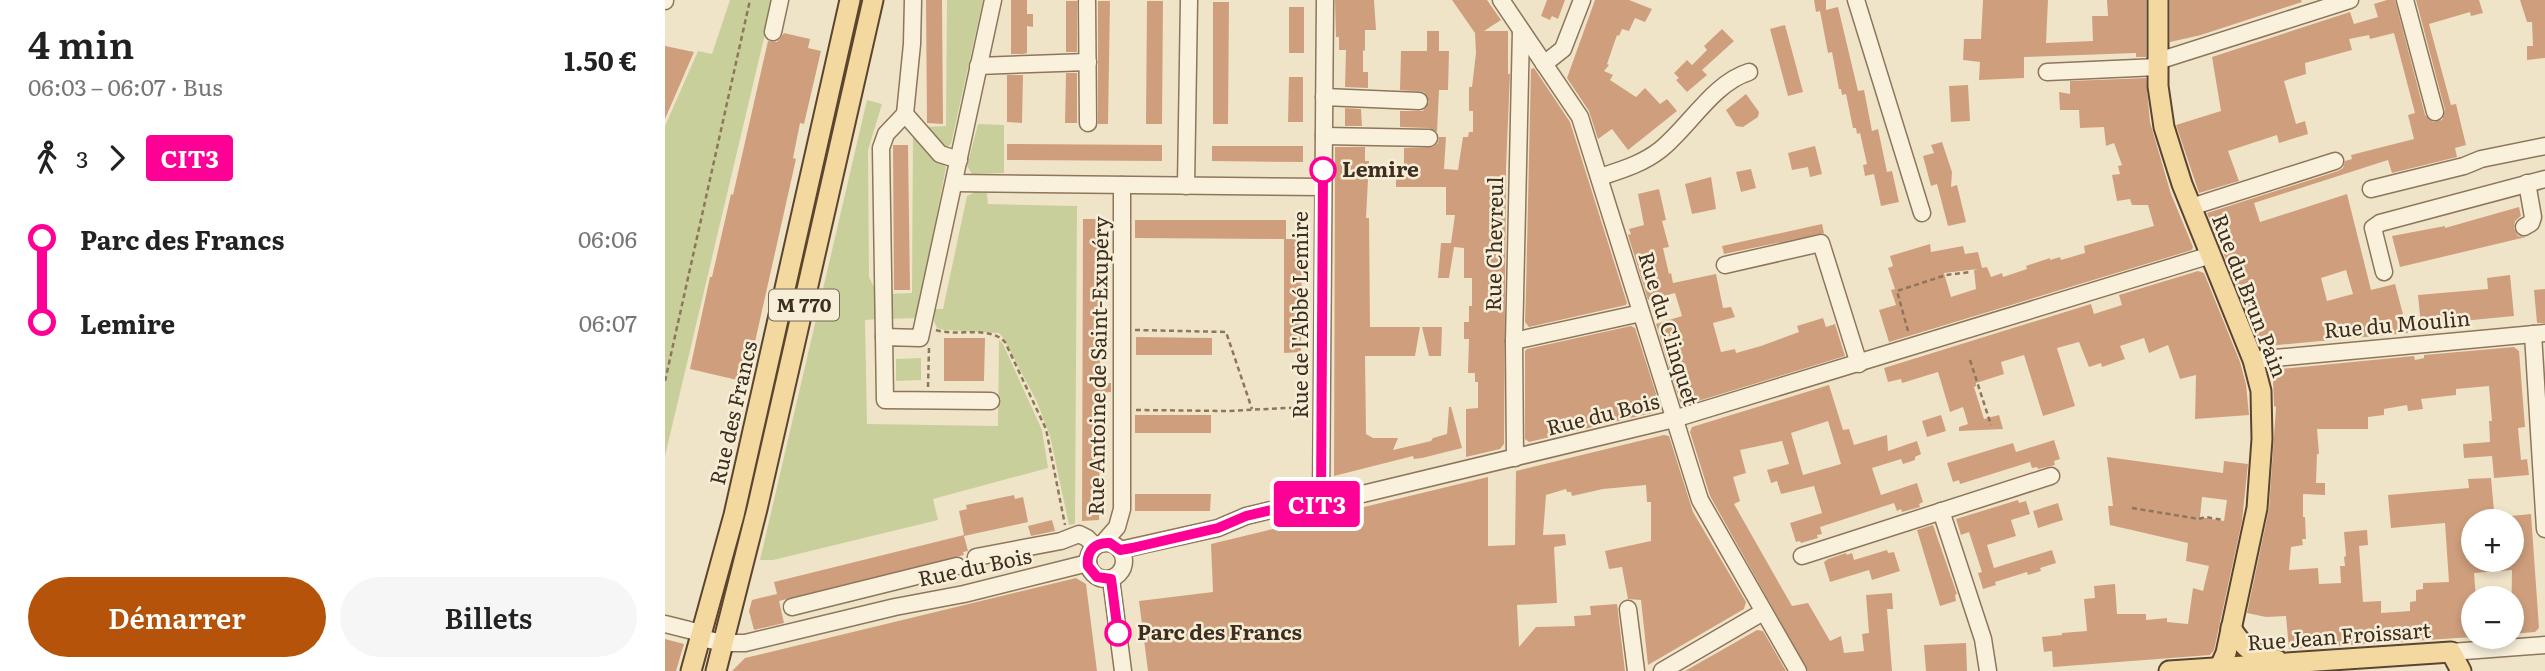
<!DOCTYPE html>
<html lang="fr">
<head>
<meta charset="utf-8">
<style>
	body { margin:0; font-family:Literata,serif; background:#f6f6f6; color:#222; height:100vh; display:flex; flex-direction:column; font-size:26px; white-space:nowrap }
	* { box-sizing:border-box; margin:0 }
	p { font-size:23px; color:#767676 }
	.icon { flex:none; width:38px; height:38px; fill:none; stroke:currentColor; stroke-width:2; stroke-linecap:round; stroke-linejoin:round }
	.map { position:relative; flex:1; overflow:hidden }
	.side { display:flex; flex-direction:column; background:#fff; width:665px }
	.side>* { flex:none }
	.badge { padding:0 14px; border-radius:5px; font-size:24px; line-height:46px }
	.buttons { position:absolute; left:1796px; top:509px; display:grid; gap:14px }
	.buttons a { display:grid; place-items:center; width:63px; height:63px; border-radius:50%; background:#fff; box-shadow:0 4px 10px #0003; font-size:35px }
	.map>.badge { position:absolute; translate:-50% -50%; box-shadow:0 0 0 4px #fff }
	.legs { display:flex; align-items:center; gap:10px; height:77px; padding:0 28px; font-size:23px }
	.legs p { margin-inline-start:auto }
	.summary { display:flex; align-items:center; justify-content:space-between; height:119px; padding:0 28px }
	h1 { font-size:38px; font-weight:600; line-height:52px }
	.button { display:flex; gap:14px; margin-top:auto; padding:14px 28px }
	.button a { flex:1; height:80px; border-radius:42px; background:#b45309; color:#fff; font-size:28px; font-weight:600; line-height:80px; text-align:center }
	.button a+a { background:#f6f6f6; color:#222 }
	ul { padding:0 28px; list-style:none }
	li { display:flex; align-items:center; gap:24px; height:84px; font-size:26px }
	li i { display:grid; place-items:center; width:10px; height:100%; margin:0 9px; background:currentColor }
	li i::after { content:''; width:18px; height:18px; margin:-9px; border:5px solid; border-radius:50%; background:#fff }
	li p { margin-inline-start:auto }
	li:first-child i { background:linear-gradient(#0000 50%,currentColor 0) }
	li:last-child i { background:linear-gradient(currentColor 50%,#0000 0) }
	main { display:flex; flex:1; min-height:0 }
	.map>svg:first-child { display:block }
</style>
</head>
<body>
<main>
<section class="side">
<div class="summary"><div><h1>4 min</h1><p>06:03 – 06:07 · Bus</p></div><b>1.50 €</b></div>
<div class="legs"><svg class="icon" aria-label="walk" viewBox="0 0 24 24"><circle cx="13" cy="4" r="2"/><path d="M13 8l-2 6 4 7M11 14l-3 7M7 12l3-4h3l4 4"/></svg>3<svg class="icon" aria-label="forward" viewBox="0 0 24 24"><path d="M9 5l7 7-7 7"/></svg><b class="badge" style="background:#ff0096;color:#fff">CIT3</b></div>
<ul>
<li><i style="color:#ff0096"></i><b>Parc des Francs</b><p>06:06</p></li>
<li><i style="color:#ff0096"></i><b>Lemire</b><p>06:07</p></li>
</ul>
<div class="button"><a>Démarrer</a><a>Billets</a></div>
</section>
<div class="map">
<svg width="1880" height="671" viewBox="0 0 1880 671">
	<rect width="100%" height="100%" fill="#f0e4c8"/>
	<!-- green -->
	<g fill="#c9cf9b">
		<polygon points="65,0 108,0 0,456 0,126 33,51 47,54"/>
		<polygon points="282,0 318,0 286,144 282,147 277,146 260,127 281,126"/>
		<polygon points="202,100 217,104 203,150 204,277 210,289 213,319 200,320 202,424 333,426 334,340 338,344 377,430 383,468 268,499 273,520 108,560 95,560"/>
		<polygon points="313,124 339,125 339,173 307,174 302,166"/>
		<polygon points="248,135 281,167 252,318 222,319 222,294 247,293"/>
		<polygon points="310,192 322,193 323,204 412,206 410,524 404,525 385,436 372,402 339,339 334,333 280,330 272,328 269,321 270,309 278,309 302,196"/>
		<polygon points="256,358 256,380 231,381 231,359"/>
	</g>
	<!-- building -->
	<g fill="#cf9f7d" fill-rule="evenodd">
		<polygon points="261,0 277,0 278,124 262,123"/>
		<polygon points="346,0 362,0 362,14 368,14 368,27 362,26 362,53 358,54 346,54"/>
		<polygon points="670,0 709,0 711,30 700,30 700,51 698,50 698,72 703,72 703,88 680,87 681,50 674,50 674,37 671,37"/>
		<polygon points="787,0 822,0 836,20 819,31 843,31 843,74 845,74 841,168 839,444 835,449 801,457 801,409 813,408 813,382 810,382 810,373 803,373 804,339 799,339 799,322 804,322 804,306 807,306 807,278 799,278 799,248 789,247 784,278 773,278 776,243 786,243 790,215 781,215 781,187 731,187 731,168 739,168 739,148 768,147 773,143 774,137 781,137 779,169 793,170 798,137 803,137 804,132 808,132 808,111 804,111 804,87 807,87 811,53 810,33"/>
		<polygon points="882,0 900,0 893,19 887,16 885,20 876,16"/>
		<polygon points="930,0 964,0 987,9 980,22 970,18 964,31 957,29 954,36 952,35 942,64 944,65 939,71 948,75 945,80 971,97 980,88 995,104 1002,99 1012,111 963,150 947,129 933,139 924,111 902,78"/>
		<polygon points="1149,0 1161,0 1161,10 1173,7 1193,91 1199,90 1207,131 1213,129 1222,172 1227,171 1234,202 1216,206 1209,174 1200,176 1198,165 1202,164 1195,133 1192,134 1191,128 1188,128 1181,94 1177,95 1176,89 1174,89 1167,52 1163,53 1155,11 1151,12"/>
		<polygon points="1318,0 1383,0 1381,43 1428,41 1427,16 1443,16 1442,0 1481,0 1481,57 1471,57 1471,53 1359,57 1359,78 1314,80 1315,62 1298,60 1299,39 1316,39"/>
		<polygon points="1505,0 1636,0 1637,2 1536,35 1505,42"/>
		<path d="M1722 0H1730L1760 115 1768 122 1777 120 1780 110 1751 0H1814L1818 13 1806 16 1805 12 1764 24 1786 105 1791 104 1801 145 1790 148 1792 157 1727 173 1723 160 1589 203 1595 222 1682 194 1706 290 1730 284 1743 333 1601 346 1595 343 1542 213 1673 171 1678 168 1680 161 1687 159 1686 155 1749 139 1743 115 1750 113 1729 33 1705 39 1704 35 1684 39 1687 50 1640 63 1641 74 1619 81 1631 124 1640 121 1643 134 1614 143 1612 135 1563 151 1574 181 1534 193 1511 125 1556 111 1547 57 1685 12 1689 24 1713 17 1709 4ZM1681 270 1688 294 1662 301 1656 278Z"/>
		<polygon points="1855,0 1880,0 1880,58 1862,60 1862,46 1868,46 1867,22 1862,22"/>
		<rect x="401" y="1" width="11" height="51"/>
		<polygon points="433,1 445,1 443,124 433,124"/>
		<polygon points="482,1 498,1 497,124 481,124"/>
		<polygon points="548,2 564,2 563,124 548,124"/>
		<rect x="624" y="7" width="15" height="46"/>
		<polygon points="1120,25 1138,92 1123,96 1105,29"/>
		<polygon points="1057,29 1069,41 1037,70 1042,75 1022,92 1011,80 1014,78 1009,73 1022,60 1027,65 1042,50 1039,46"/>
		<polygon points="762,31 774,31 774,51 784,51 783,90 774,90 772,132 764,128 735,127 735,111 758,111 764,102 759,92 735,90 736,51 762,51"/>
		<polygon points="119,33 145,39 143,48 156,51 139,124 135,123 128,158 131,159 81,382 25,369 45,277 47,277 66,194 68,195 103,41 112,42"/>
		<polygon points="0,46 29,52 0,119"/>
		<polygon points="869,68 905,122 962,303 961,305 864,327 860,322 861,291 866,69"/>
		<polygon points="401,73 412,73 412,123 400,123"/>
		<polygon points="342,75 358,75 357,123 342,122"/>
		<polygon points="624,77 638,77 638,122 623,122"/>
		<path d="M1481 78 1485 122 1506 194 1528 247 1527 250 1224 342 1214 310 1231 305 1226 290 1230 289 1223 268 1228 266 1225 256 1265 244 1266 252 1298 246 1300 254 1313 252 1317 268 1322 267 1326 277 1337 273 1338 277 1362 269 1361 266 1385 258V260L1395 257 1396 260 1420 253 1419 246 1489 226 1483 205H1467L1465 199 1452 201 1447 175 1455 174 1453 166 1457 165 1449 143 1441 146 1439 127 1415 128 1414 110H1395L1394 92 1405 94V81ZM1313 269 1309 270 1311 289 1286 297 1279 273Z"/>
		<polygon points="1303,85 1305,121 1286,122 1284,86"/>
		<polygon points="1081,94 1094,112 1093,117 1078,127 1071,126 1061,110"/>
		<polygon points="680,108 696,109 697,126 680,126"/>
		<polygon points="1277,142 1287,172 1286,187 1292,185 1301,222 1283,226 1272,184 1266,186 1258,156 1269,153 1266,145"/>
		<polygon points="342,144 497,145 497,161 342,160"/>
		<polygon points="228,145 243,145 245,290 229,290"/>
		<polygon points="547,146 638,146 638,162 547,161"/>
		<polygon points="1150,146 1157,174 1145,177 1143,167 1127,170 1123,153"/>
		<polygon points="670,147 700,147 700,161 704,161 701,218 704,218 705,327 755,327 750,356 700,356 701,434 708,438 733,438 728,450 766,441 768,438 782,434 784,407 786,407 797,448 757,458 749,459 748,456 669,476"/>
		<polygon points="1086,169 1091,188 1076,192 1071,172"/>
		<polygon points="1046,177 1051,209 1027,214 1020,184"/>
		<polygon points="994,189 1001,220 997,221 1004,247 998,248 1004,274 1006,273 1008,283 1051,274 1058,308 1066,307 1070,317 1048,323 1056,352 1070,349 1071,353 1096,346 1134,332 1132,326 1158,318 1161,327 1170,324 1180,356 1020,405 1015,402 991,324 1017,316 1010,293 983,300 963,235 966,234 964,229 979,225 973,194"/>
		<polygon points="1854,207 1856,216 1850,221 1849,228 1853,236 1861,237 1735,267 1727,236 1780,226 1780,228"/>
		<polygon points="418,219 436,219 435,383 446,383 446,392 435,393 434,520 417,521"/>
		<polygon points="470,220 621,220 621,239 637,239 636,352 619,353 619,239 470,238"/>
		<polygon points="1157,224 1159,233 1059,254 1057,246"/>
		<polygon points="1533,271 1539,273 1575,362 1581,384 1584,415 1530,419 1531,375 1515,379 1503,345 1484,353 1479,338 1455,346 1460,359 1437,367 1436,363 1424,367 1414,342 1392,348 1410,406 1378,416 1359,355 1336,362 1339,374 1311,383 1311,386 1309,387 1319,419 1334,415 1338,429 1294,431 1294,427 1303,424 1298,407 1285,412 1273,372 1237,383 1236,379 1223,382 1219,368 1426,304 1429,314 1457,305 1454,295"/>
		<polygon points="1845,275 1849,316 1756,325 1753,295 1823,289 1822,278"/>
		<polygon points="1880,289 1880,323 1872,323 1869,290"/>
		<polygon points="966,326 970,328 995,406 991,412 864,442 860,439 860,351 862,349"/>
		<polygon points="757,327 777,327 776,356 764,356"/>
		<polygon points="471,337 547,338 547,355 471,355"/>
		<polygon points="279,338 320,338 319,381 279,381"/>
		<polygon points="1849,347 1854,351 1860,427 1853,428 1856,460 1862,459 1864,475 1829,478 1827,456 1799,458 1798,444 1825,442 1824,421 1827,421 1824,386 1791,389 1791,395 1756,399 1758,409 1743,411 1742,405 1719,409 1719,415 1703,417 1703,429 1652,429 1654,454 1652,454 1651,483 1660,483 1660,495 1638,494 1638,517 1640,517 1641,539 1637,539 1638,545 1626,547 1624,570 1653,568 1654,584 1676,583 1675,566 1680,566 1679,557 1681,556 1679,532 1702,530 1703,545 1694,546 1698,602 1716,601 1716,613 1745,611 1745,602 1751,601 1751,590 1758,589 1758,583 1784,582 1780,523 1726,528 1723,495 1804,488 1803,479 1826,478 1830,522 1808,522 1808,560 1846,560 1846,516 1866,514 1874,628 1870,632 1846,634 1847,570 1809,573 1811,598 1808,598 1808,637 1624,649 1621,616 1601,617 1582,613 1604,509 1611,407 1609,406 1608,379 1615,369 1749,356 1750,360 1759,358 1759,355"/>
		<path d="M1164 385 1178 430 1184 429 1189 445 1222 435 1223 451 1252 441 1256 454 1250 457V460L1238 464 1236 459 1207 468 1216 495 1252 483 1258 502 1254 504 1255 507 1237 512 1236 509 1232 511 1229 503 1155 527 1157 534 1152 535 1153 538 1136 543 1135 541 1131 542 1125 523 1157 513 1149 486 1116 494 1112 481 1106 483 1102 470 1124 464 1117 441 1075 450 1081 473 1068 477 1075 501 1069 504 1127 606 1143 603 1165 641 1176 636 1179 653 1199 651 1197 634 1204 633 1201 595 1227 593 1228 609H1222L1227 671H1143L1045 496 1025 432 1027 427ZM1163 421 1176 464 1138 475 1126 433Z"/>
		<rect x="470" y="415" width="76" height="18"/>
		<polygon points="1276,415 1281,431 1262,437 1257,421"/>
		<polygon points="999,435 1004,436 1028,512 1081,602 1079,609 983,665 976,600 963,599 957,567 944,569 940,551 986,541 986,502 982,502 981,485 938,489 907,496 906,492 902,492 901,489 881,495 878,535 900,534 901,545 889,547 892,603 852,605 854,647 871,627 910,626 909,616 926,615 925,606 952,604 960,671 483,671 474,601 548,592 546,544 823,477 823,546 850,545 851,471"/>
		<polygon points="1389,440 1395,459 1389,461 1390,465 1373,469 1372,467 1367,468 1365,462 1295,484 1294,480 1288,482 1282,463 1348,443 1351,452"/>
		<path d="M1442 457 1558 473 1559 461 1583 464 1577 521 1549 650 1545 655 1388 667 1387 651 1379 652 1377 637 1397 635V633L1422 631 1419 599 1430 598 1429 586 1450 584 1452 614H1481V620L1502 618V622L1523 624 1528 588 1538 591 1544 566 1521 561 1523 543 1445 525 1443 506H1448ZM1537 497 1562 500 1559 521 1535 517Z"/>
		<polygon points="470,494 546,494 545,511 470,511"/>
		<polygon points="349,495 350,499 358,497 363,522 299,536 303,551 298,552 299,555 114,601 119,623 89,630 84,611 87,600 112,594 109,582 299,535 294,511 302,509 301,505"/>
		<polygon points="1353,500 1354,503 1361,501 1365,514 1346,520 1351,536 1322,545 1329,568 1387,550 1391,563 1375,568 1376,571 1363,575 1362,572 1330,582 1331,585 1318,589 1313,573 1317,572 1304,532 1296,535 1291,519"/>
		<polygon points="1393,503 1398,520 1373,528 1368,511"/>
		<polygon points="387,520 390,531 366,536 363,526"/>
		<polygon points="1268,525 1292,594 1290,595 1291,601 1275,606 1252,530"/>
		<polygon points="1222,550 1223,553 1229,552 1235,571 1207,580 1204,570 1165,582 1159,562 1163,559 1181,553 1182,555 1187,553 1189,560"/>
		<polygon points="411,578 421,584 432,671 67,671 80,658"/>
		<polygon points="1092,630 1098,631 1121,671 1020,671"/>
		<polygon points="0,639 19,644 11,671 0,671"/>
		<polygon points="1301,643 1302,671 1261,671 1259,645"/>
	</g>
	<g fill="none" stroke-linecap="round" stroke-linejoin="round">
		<!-- minor casing -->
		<g stroke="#8d765c" stroke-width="19">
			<g id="minor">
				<polyline points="248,0 247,44 240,114 275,154 294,160"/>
				<polyline points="836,0 915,117 1035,500 1133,671"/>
				<polyline points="1191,0 1257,213"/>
				<polyline points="1740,0 1770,112"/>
				<polyline points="0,1 0,0"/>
				<polyline points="422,2 423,123"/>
				<polyline points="108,32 115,0"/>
				<polyline points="1493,61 1685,0"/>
				<polyline points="879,64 898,49 917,0"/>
				<polyline points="313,66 423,62"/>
				<polyline points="1382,72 1493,67"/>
				<polyline points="659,97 754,101"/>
				<polyline points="659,136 764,138"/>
				<path d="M935 177C956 170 977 164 995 150 1024 127 1048 83 1084 72"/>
				<polyline points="289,183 658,187"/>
				<polyline points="521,186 524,0"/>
				<polyline points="1706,189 1799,166 1816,159 1880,146"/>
				<polyline points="1526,207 1670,161"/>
				<polyline points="1859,227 1866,223 1868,217 1862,183"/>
				<polyline points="1060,265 1156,243 1194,364"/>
				<polyline points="1719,272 1708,228 1715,223 1880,179"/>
				<polyline points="1868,334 1880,529"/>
				<polyline points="219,337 216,148 221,134 240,114"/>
				<polyline points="849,341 976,313"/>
				<polyline points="1588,360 1880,333"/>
				<polyline points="326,401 220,400 219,337 255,338 328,0"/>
				<polyline points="850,458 849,341 856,31"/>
				<polyline points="656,504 660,0"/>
				<polyline points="1276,511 1318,639 1323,671"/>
				<circle cx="441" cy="561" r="18"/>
				<polyline points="438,543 452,527 457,509 457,185"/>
				<polyline points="455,550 553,528 581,516 606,510 633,509 656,504 1009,419 1546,255"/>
				<polyline points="1137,556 1386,476"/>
				<polyline points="311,557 396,541 414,534 422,538 430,546"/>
				<polyline points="446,579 458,671"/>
				<polyline points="127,607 292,566"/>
				<polyline points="963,609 971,671"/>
				<polyline points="0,624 36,633"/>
				<polyline points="35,638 59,643 80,643 230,607 299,594 423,563"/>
				<polyline points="1786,652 1880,645"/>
				<polyline points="997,671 1098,612"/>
			</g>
		</g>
		<!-- major casing -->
		<g stroke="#5b4430" stroke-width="23">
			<g id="major">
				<polyline points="1493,0 1493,86 1499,127 1517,184 1588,360 1596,391 1597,439 1592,508 1561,653 1553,671"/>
				<path d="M1566 628C1580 650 1587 654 1612 660"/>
				<polyline points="26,671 69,515 185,0"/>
				<polyline points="51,671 92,509 208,0"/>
				<polyline points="1504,671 1786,652 1796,671"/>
			</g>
		</g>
		<!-- path -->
		<g stroke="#8d765c" stroke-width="2.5" stroke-dasharray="5 3.5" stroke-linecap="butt">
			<path d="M271 330C292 337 324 325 340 342L381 429 400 525"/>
			<polyline points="470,330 561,332 587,409"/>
			<polyline points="1243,331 1232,291 1281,275 1306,272"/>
			<polyline points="1305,360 1326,425"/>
			<polyline points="0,381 85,0"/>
			<polyline points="263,387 264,348"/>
			<polyline points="471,410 562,411 643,407"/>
			<polyline points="1467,508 1534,519 1540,517 1559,520"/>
		</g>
		<!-- minor -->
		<use href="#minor" stroke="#faf1dc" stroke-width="16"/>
		<!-- major -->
		<use href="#major" stroke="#f3d9a0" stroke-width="19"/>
	</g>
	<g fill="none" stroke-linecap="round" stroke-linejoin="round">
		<!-- line-1 casing -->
		<g stroke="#fff" stroke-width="16">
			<path id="line-1" d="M453 633 446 579 432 577 423 566C421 551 430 542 445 543L455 550 467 548 553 528 581 516 606 510 633 509 656 503 658 170"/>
		</g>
		<!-- line-1 -->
		<use href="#line-1" stroke="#ff0096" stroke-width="10"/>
	</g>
	<!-- markers -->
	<g fill="#fff" stroke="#ff0096" stroke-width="3.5">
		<circle cx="658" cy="170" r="12"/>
		<circle cx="453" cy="633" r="12"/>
	</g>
	<g text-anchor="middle" stroke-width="5" stroke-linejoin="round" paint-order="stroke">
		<!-- shield labels -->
		<rect fill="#f7eed8" stroke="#756857" stroke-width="2" x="104" y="289.5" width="70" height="31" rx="5"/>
		<g font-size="19" font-weight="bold" fill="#3d2e20">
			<text x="139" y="312">M 770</text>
		</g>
		<!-- stop labels -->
		<g font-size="21" font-weight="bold" fill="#3d2e20" stroke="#f7eed8" text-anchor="start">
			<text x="677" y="177">Lemire</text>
			<text x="472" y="640">Parc des Francs</text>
		</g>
		<!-- street labels -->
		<g font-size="21" fill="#3d2e20" stroke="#f7eed8">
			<text transform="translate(830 244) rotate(-89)" y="7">Rue Chevreul</text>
			<text transform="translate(1584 296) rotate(69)" y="7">Rue du Brun Pain</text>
			<text transform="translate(636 315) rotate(-90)" y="7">Rue de l'Abbé Lemire</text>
			<text transform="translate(1732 325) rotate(-5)" y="7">Rue du Moulin</text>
			<text transform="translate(1003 329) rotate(73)" y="7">Rue du Clinquet</text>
			<text transform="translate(434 366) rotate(-89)" y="7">Rue Antoine de Saint-Exupéry</text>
			<text transform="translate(69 413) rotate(-77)" y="7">Rue des Francs</text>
			<text transform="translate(938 415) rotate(-14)" y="7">Rue du Bois</text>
			<text transform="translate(310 568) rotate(-12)" y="7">Rue du Bois</text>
			<text transform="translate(1674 637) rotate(-4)" y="7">Rue Jean Froissart</text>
		</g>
	</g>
</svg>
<div class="buttons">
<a>+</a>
<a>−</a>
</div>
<b class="badge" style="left:652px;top:504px;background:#ff0096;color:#fff">CIT3</b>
</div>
</main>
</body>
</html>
